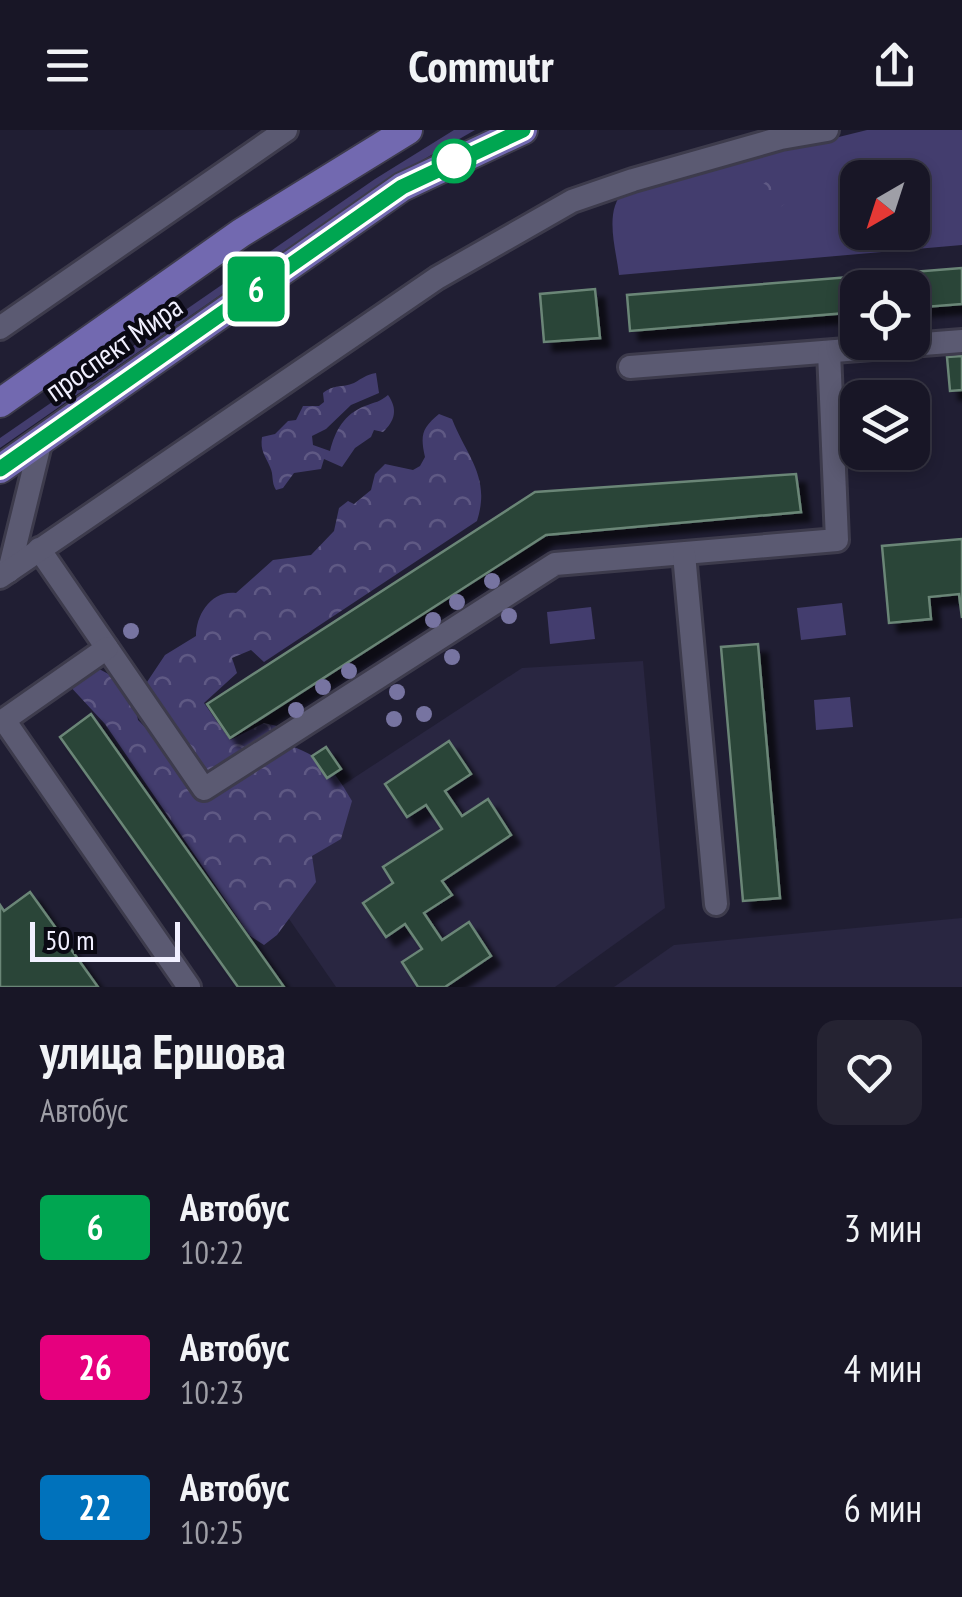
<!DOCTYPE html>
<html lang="ru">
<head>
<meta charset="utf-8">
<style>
	body { margin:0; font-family:"PT Sans Narrow",sans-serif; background:#252332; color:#f1f3f6; height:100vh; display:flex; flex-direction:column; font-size:38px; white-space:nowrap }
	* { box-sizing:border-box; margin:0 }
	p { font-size:32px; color:#9f9fa7 }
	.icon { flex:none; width:55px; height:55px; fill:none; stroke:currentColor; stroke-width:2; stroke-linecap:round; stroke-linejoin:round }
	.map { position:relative; height:857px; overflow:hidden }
	.details { display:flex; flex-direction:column; background:#181626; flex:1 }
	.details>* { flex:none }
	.badge { padding:0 20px; border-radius:8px; font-size:35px; line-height:65px }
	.needle { width:65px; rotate:219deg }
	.buttons { position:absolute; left:840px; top:30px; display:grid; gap:20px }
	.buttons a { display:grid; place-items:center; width:90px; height:90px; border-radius:20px; background:#181626; box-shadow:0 5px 15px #0003,0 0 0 2px #363543; font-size:50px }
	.scale { position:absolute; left:30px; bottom:25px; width:150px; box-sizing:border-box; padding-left:10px; border:5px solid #f1f0ff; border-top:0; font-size:28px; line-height:35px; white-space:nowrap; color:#f1f0ff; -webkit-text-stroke:8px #0a0913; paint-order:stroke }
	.map>.badge { position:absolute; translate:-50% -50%; box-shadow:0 0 0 5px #fff }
	.round { display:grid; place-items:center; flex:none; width:105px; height:105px; border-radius:20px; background:#252332 }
	.head { display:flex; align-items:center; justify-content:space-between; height:170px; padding:0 40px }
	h1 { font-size:48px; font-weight:700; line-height:75px }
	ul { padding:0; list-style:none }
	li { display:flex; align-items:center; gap:30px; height:140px; padding:0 40px }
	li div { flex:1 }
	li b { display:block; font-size:38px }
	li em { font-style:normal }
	li .badge { min-width:110px; font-weight:700; text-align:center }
	header { display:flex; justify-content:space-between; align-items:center; height:130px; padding:0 40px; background:#181626; font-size:45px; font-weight:700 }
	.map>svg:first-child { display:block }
</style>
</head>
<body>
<header><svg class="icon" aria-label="menu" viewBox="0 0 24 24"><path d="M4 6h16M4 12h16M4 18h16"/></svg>Commutr<svg class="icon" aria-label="share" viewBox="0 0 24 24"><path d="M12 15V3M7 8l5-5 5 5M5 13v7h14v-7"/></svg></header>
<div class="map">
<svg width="962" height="857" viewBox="0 0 962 857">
	<defs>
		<pattern id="forest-crowns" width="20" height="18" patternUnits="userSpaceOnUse" patternTransform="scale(2.5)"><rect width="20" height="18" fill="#433d6e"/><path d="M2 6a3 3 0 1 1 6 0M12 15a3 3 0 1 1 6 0" fill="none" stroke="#5f5984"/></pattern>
		<filter id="shadow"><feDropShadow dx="9" dy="9" stdDeviation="2.5" flood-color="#0009"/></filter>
	</defs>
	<rect width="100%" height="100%" fill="#201e33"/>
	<!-- built -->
	<g fill="#292641">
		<polygon points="643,531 665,778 555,857 336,857 242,721 522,538"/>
		<polygon points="962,788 962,857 614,857 674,815"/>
	</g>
	<!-- green -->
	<g fill="#433d6e" fill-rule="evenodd">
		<polygon points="454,0 475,0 379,55 0,318 0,308 375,49"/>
		<path d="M867 0H962V115L619 145C616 118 603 80 625 60ZM858 48H912V102H858Z"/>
		<polygon points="842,473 846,505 801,510 797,478"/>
		<polygon points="591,477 595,509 550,514 547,482"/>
		<polygon points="850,567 853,597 816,600 814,570"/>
	</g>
	<!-- forest -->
	<g fill="url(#forest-crowns)">
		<path d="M769 50C780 55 786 50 790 65L786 73 767 86 753 76 760 56Z"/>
		<path d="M376 243 379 263 351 275 326 299 312 306 313 315 330 321C335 301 344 284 365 276 375 272 380 272 388 265 398 279 395 291 383 302L374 300 371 307 355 318 342 337 324 329 321 339 294 343 283 358 276 360C271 352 274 345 270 337 265 325 260 321 262 307L275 304 288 291 296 290 303 276H319L324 272 323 263C334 254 342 258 354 253 363 248 365 245 376 243Z"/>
		<path d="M439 284 452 289C467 327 491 347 477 391L264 532 251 520 232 528 237 543 204 573 230 610 264 593 277 596 284 613C323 628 332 636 352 671L341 709 312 726 316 752 277 805 264 815 250 806 105 594 67 553 69 539 101 540 127 554 132 559 138 590 156 608 145 555 165 525 196 506C196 485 211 460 236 463L273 430 311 425 334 401 339 378 348 371 354 374 371 360 375 344 385 334 413 340 420 336 425 327C420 305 422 298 439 284Z"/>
	</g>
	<!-- building -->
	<g fill="#2b4537" stroke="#6b8677" stroke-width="2.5" filter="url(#shadow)">
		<polygon points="962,138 962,174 912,178 912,158 858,158 858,182 630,201 627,165"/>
		<polygon points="595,159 600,208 544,212 540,164"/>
		<polygon points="962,226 962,260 950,261 947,227"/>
		<polygon points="796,344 801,382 546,405 230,608 207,574 535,362"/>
		<polygon points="962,409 962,488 959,464 929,467 931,489 889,493 882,416"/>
		<polygon points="758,514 780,768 743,771 721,517"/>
		<polygon points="91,584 284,857 238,857 60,607"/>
		<polygon points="449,611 471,644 445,661 462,686 488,669 511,705 442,751 452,765 424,783 442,810 469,792 491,826 445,857 418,857 402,832 422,819 405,794 386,807 363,773 393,753 383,737 442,699 426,675 407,687 385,654"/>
		<polygon points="326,617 341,639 327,648 312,626"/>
		<polygon points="30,762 98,857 0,857 0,775 4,781"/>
	</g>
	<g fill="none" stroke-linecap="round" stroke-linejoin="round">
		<!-- minor casing -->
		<g stroke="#3d3b4c" stroke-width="28">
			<g id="minor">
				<polyline points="0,198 286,0"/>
				<polyline points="630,237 962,211"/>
				<polyline points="39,419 204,659 555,434 837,410 829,222"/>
				<polyline points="684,424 716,774"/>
				<polyline points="9,441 41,310"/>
				<polyline points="0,447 437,148 572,71 633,50 781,8 827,0"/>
				<polyline points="107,518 4,590 189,857"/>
			</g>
		</g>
		<!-- major casing -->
		<g stroke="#3d3b4c" stroke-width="32">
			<g id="major">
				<polyline points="0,273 241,103 408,0"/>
				<polyline points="0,339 402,57 523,0"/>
			</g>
		</g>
		<!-- minor -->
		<use href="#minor" stroke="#5b5a72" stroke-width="22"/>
		<!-- major -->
		<use href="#major" stroke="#7269b0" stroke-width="28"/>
	</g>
	<!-- trees -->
	<g fill="#7774a1">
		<circle cx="492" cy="451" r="8"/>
		<circle cx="457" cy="472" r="8"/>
		<circle cx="509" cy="486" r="8"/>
		<circle cx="433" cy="490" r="8"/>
		<circle cx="131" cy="501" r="8"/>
		<circle cx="452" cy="527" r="8"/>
		<circle cx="349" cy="541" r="8"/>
		<circle cx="323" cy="557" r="8"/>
		<circle cx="397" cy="562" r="8"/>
		<circle cx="296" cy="580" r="8"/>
		<circle cx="424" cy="584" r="8"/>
		<circle cx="394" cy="589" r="8"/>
	</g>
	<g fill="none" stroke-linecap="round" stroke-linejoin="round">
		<!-- line casing -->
		<g stroke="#fff" stroke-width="22">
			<polyline id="line" points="0,339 402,57 523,0"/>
		</g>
		<!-- line -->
		<use href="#line" stroke="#00a651" stroke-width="15"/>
	</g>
	<!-- markers -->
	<circle fill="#fff" stroke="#00a651" stroke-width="5" cx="454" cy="31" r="20"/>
	<g text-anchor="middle" stroke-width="9" stroke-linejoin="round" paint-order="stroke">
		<!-- street labels -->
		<g font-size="30" fill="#f1f0ff" stroke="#0a0913">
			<text transform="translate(114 219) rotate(-35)" y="10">проспект Мира</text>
		</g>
	</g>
</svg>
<div class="buttons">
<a><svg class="needle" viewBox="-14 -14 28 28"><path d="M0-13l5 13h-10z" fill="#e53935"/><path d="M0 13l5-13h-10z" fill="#9f9fa7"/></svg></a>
<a><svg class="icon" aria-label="locate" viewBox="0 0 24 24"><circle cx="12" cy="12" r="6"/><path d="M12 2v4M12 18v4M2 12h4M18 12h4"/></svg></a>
<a><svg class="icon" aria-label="layers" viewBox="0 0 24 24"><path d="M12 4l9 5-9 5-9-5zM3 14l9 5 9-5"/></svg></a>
</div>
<div class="scale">50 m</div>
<b class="badge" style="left:256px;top:159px;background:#00a651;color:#fff">6</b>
</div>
<section class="details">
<div class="head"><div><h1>улица Ершова</h1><p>Автобус</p></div><a class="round"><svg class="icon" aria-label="heart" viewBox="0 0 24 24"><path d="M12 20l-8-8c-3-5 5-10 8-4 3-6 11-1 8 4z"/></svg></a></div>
<ul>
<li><span class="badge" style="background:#00a651;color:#fff">6</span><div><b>Автобус</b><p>10:22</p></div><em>3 мин</em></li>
<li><span class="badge" style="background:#e6007e;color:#fff">26</span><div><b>Автобус</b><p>10:23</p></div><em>4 мин</em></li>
<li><span class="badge" style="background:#0072bc;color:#fff">22</span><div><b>Автобус</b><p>10:25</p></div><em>6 мин</em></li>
</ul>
</section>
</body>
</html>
